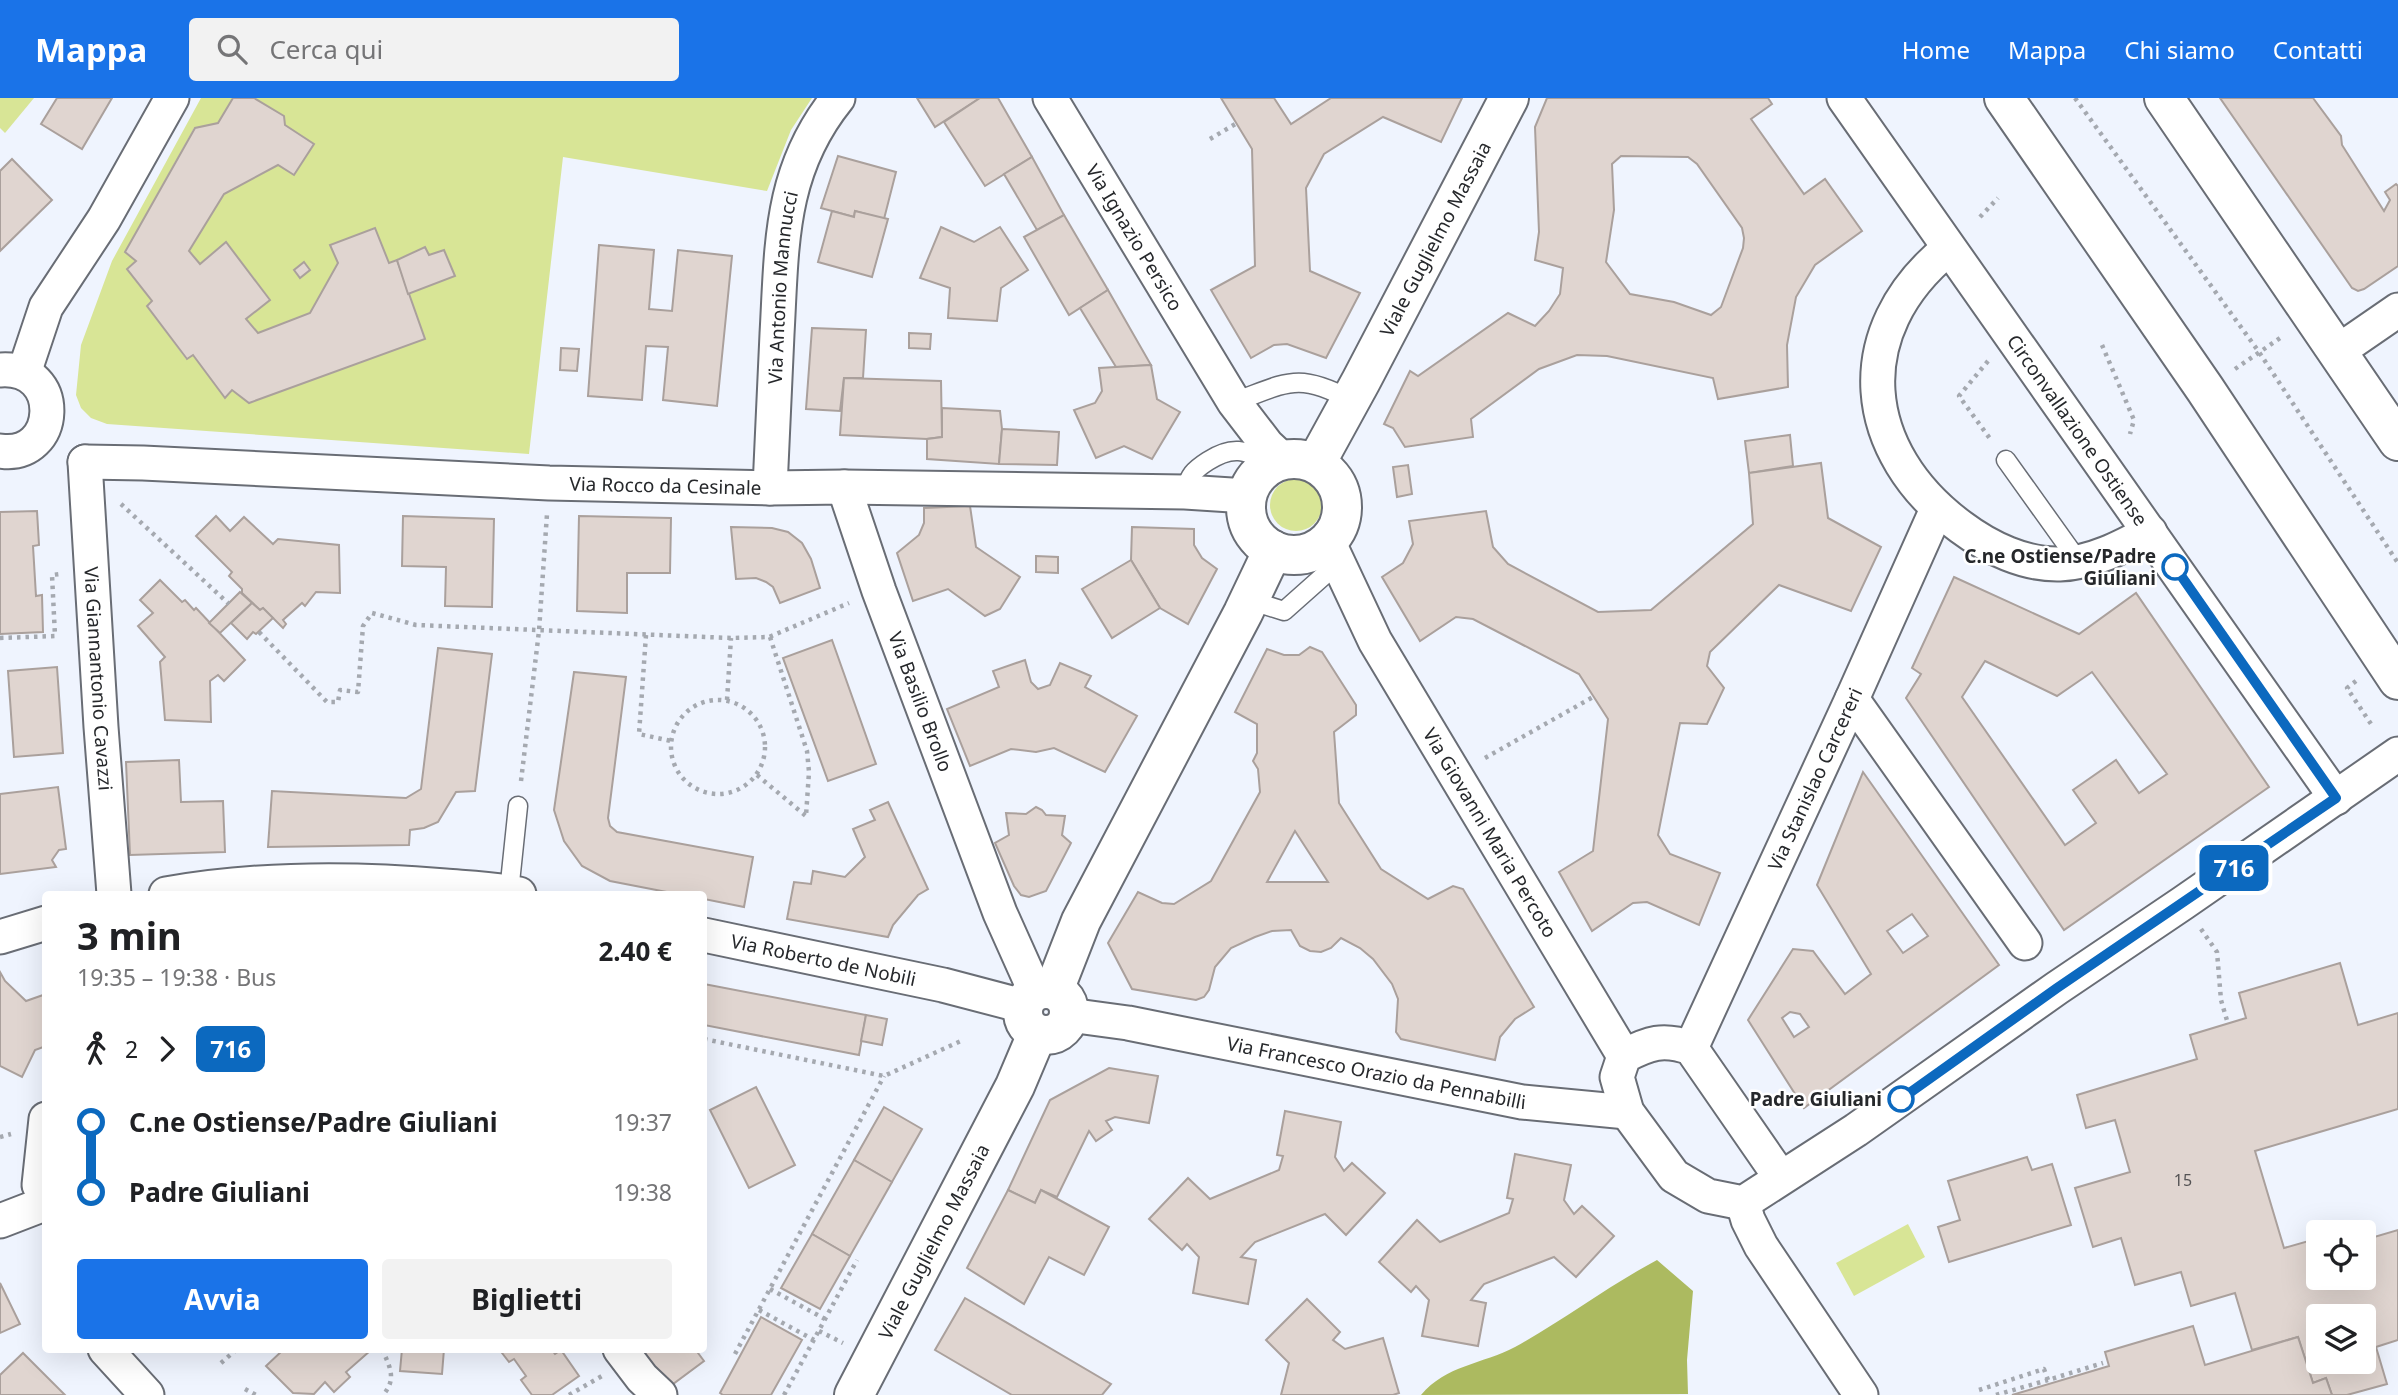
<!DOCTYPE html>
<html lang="it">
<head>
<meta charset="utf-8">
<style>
	body { margin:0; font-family:"Noto Sans",sans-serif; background:#f2f2f2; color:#202124; height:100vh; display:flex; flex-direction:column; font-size:26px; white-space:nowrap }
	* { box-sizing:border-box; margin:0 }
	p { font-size:23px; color:#757577 }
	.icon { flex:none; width:38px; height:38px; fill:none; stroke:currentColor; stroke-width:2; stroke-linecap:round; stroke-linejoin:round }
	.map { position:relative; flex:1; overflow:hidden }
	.side { position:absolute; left:42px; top:793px; width:665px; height:462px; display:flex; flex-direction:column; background:#fff; border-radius:7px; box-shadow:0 7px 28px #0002 }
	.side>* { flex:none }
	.badge { padding:0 14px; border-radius:10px; font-size:24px; line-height:46px }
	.controls { position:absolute; left:2306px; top:1122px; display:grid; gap:14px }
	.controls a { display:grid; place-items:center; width:70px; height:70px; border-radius:7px; background:#fff; box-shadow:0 7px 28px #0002; font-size:35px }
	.map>.badge { position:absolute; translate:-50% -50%; box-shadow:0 0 0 4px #fff }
	.legs { display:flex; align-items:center; gap:10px; height:77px; padding:0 35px; font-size:23px }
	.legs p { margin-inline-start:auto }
	.head { display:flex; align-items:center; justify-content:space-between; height:119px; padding:0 35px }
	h1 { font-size:38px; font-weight:700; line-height:52px }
	.button { display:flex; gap:14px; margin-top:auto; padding:14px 35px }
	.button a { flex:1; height:80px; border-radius:7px; background:#1a73e8; color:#fff; font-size:28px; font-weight:700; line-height:80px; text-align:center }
	.button a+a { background:#f2f2f2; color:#202124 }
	ul { padding:0 35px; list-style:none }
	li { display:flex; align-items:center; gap:24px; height:70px; font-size:26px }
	li i { display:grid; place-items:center; width:10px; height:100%; margin:0 9px; background:currentColor }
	li i::after { content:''; width:18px; height:18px; margin:-9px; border:5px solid; border-radius:50%; background:#fff }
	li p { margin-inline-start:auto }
	li:first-child i { background:linear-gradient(#0000 50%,currentColor 0) }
	li:last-child i { background:linear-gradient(currentColor 50%,#0000 0) }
	header { display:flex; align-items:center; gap:42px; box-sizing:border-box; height:98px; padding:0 35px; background:#1a73e8; color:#fff }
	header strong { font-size:33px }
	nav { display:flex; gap:38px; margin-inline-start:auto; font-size:24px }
	.search { width:490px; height:63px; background:#f2f2f2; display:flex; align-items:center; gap:18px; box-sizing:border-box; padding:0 24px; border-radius:7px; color:#757577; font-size:26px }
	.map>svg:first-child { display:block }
</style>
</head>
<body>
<header>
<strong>Mappa</strong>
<div class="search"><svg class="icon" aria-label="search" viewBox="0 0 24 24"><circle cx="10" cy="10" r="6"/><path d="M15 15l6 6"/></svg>Cerca qui</div>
<nav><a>Home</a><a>Mappa</a><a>Chi siamo</a><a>Contatti</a></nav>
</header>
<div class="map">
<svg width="2398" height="1297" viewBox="0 0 2398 1297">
	<rect width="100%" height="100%" fill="#eff4fe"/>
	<!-- green -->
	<g fill="#d8e596">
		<polygon points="0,0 34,0 5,35 0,30"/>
		<polygon points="201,0 233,0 218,25 194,30 125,154 136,163 127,171 152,203 147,208 186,261 193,257 249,305 425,241 408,196 455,178 443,152 429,157 425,149 389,165 374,130 331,147 338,165 310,215 258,235 246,221 270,201 227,145 200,166 189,153 224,96 278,67 294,77 314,46 285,27 284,18 254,0 812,0 791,32 767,93 563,59 529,356 107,326 91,320 81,310 76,297 81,247 112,163"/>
		<circle cx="1296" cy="407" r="26"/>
		<polygon points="1908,1126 1925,1159 1854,1198 1836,1165"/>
	</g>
	<!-- forest -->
	<path fill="#acba60" d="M1657 1162 1693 1193 1687 1262 1688 1296 1421 1297C1446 1267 1483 1266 1515 1249 1564 1222 1608 1188 1657 1162Z"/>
	<!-- building -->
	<g fill="#e0d5d0" stroke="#aaa09c" stroke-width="2" fill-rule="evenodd">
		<polygon points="57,0 112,0 82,51 41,26"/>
		<polygon points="233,0 254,0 284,18 285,27 314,46 294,77 278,67 224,96 189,153 200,166 226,144 270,202 246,221 258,235 310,215 338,165 330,147 375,130 389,165 397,162 425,241 249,305 232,292 225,300 193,257 187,261 147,208 152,203 127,171 136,163 125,154 195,30 218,25"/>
		<polygon points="917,0 980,0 935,29"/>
		<polygon points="980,0 998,0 1032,59 985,88 944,24"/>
		<polygon points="1221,0 1274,0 1291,26 1331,0 1462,0 1441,44 1383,19 1324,56 1306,90 1310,173 1360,195 1326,260 1287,246 1274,247 1251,260 1211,192 1255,168 1252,51"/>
		<path d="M1547 0H1768L1772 6 1751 21 1804 96 1825 81 1862 133 1815 167 1796 199 1787 247 1788 289 1718 301 1713 280 1607 258 1577 257 1539 271 1471 321 1473 339 1405 349 1393 330 1384 326 1410 273 1418 278 1508 215 1535 228 1549 213 1560 196 1563 170 1535 162 1539 134 1535 29ZM1621 58 1688 59 1697 66 1742 130 1744 140 1743 150 1721 209 1711 217 1674 204 1630 196 1606 164 1614 112 1612 66Z"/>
		<polygon points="2220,0 2313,0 2341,38 2342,47 2384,113 2390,102 2385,94 2396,86 2398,88 2398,168 2364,191 2358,193 2352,190"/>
		<polygon points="838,58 896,74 884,121 855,113 854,119 821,110"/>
		<polygon points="1032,59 1064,117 1037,132 1004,76"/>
		<polygon points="12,61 52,102 0,153 0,73"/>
		<polygon points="832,113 854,119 855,113 888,121 872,179 818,164"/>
		<polygon points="1064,117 1108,192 1069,217 1024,139"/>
		<polygon points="941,129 974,144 1000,129 1028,172 1001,190 997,223 948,220 950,190 920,180"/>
		<polygon points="599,147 654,152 649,211 672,213 678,152 732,158 717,308 663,302 668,249 646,248 642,302 588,298"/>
		<polygon points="425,149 429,157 444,152 455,178 408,196 397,162"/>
		<polygon points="304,164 310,172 300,180 294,172"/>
		<polygon points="1108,192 1151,267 1116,269 1080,210"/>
		<polygon points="812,230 866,232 863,280 844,280 840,313 806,311"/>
		<polygon points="909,235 931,236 930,251 909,250"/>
		<polygon points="561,250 579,251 577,273 560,272"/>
		<polygon points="1151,267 1157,301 1180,314 1152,361 1124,348 1096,360 1074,312 1095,305 1102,293 1099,270"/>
		<polygon points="844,280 941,283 942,339 927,341 840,337"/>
		<polygon points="942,310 1000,313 1002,331 999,366 927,361 927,341 942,339"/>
		<polygon points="1002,331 1059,334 1057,367 999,366"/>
		<polygon points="1790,337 1793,368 1749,375 1745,343"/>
		<polygon points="1821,365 1828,420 1881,449 1851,513 1779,487 1710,554 1707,568 1724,590 1707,626 1680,625 1658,737 1670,756 1720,775 1699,827 1647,804 1633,805 1592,833 1559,774 1593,753 1608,621 1579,576 1473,521 1456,519 1420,543 1382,479 1403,465 1413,446 1409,423 1486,413 1493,449 1508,466 1598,514 1651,512 1753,426 1749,375"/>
		<polygon points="1408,367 1412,396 1397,399 1393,369"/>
		<polygon points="970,408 976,449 1020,479 1000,511 985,518 948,491 913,503 897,455 919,437 924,425 924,410"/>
		<polygon points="37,413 39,447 33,448 36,498 42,497 43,534 0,536 0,414"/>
		<polygon points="216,418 230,433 244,419 273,446 278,441 339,447 340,495 316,494 305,508 302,505 283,522 286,526 283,530 263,510 260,512 242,495 242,491 229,478 232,474 196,438"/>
		<polygon points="403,418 494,421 492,509 445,508 446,469 402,468"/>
		<polygon points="579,418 671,420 670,475 627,475 627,515 577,513"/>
		<polygon points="731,429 772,430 788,434 802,445 811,461 820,490 780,505 773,489 766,484 756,480 736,481"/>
		<polygon points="1132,429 1194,431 1194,447 1202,460 1217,471 1188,526 1160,510 1131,462"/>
		<polygon points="1036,458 1058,459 1058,475 1036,474"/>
		<polygon points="1131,462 1160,510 1112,540 1082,491"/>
		<path d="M1954 479 2079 536 2136 495 2269 689 2064 832 1906 600 1921 576 1912 570ZM1985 563 2057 598 2092 574 2167 676 2139 695 2116 662 2073 692 2096 725 2065 747 1962 599Z"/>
		<polygon points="160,482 182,504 185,502 194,512 196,510 245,562 224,583 218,577 210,583 211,624 165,622 160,564 165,559 138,528 153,515 140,502"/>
		<polygon points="240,494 252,505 220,535 209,525"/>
		<polygon points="252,505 260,512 263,510 273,520 256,536 253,534 247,541 231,525"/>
		<polygon points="832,542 876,666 828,683 783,560"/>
		<path d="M1310 549 1322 554 1356 607V617L1334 634 1339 705 1381 771 1428 801 1453 788 1463 791 1534 909 1515 921 1500 939 1495 962 1401 941 1396 934 1398 901 1392 886 1373 861 1360 850 1341 840 1331 850 1321 854 1310 853 1300 848 1291 832 1272 833 1255 839 1231 850 1215 869 1209 892 1204 899 1196 902 1132 891 1108 845 1138 794 1162 805 1174 806 1211 783 1260 694 1258 671 1253 663 1257 655V626L1235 614 1267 551 1284 557H1299ZM1295 733 1328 784H1267Z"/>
		<polygon points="438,550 492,556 475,693 456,694 438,724 424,730 410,732 409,747 268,749 272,693 406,700 421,691"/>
		<polygon points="1025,562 1031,584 1038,591 1050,587 1060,565 1091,578 1085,589 1137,618 1105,674 1054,650 1036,654 1011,651 970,668 947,611 999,589 993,573"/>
		<polygon points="57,569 63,655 14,659 8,573"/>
		<polygon points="574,574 626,579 608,720 610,728 617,734 753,759 744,809 704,801 704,796 677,796 610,783 582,768 564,743 554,712"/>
		<polygon points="179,662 181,704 223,703 225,754 130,757 126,664"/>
		<path d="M1863 674 1999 867 1804 1010 1748 922 1793 851 1813 853 1845 896 1871 876 1817 787ZM1912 816 1928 838 1903 855 1887 833ZM1790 914 1800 916 1809 929 1794 939 1782 920Z"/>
		<polygon points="58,689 66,751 59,752 52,762 56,769 0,776 0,696"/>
		<polygon points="888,704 928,791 918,797 893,827 888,839 787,821 794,784 811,786 813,773 845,779 865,759 853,731 875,722 870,712"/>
		<polygon points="1036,709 1042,712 1046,717 1065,718 1062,737 1071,745 1046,793 1029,799 1021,797 1014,788 995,745 1009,737 1006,715 1026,716"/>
		<path d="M2340 865 2358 927 2398 915V1011L2255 1053 2284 1150 2319 1140V1180H2364V1142L2398 1132V1242L2376 1249 2387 1286 2347 1297H2332L2326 1280 2313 1285 2298 1239 2252 1252 2235 1195 2191 1208 2181 1174 2135 1187 2121 1140 2093 1149 2075 1090 2130 1074 2115 1022 2086 1030 2077 997 2197 961 2190 937 2246 920 2239 895ZM2319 1218H2364V1264H2319Z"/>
		<polygon points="0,874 5,883 26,903 46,896 46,948 35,952 22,979 0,968"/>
		<polygon points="704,886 866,917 859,957 704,927"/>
		<polygon points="866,917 887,921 882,947 861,943"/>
		<polygon points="1109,970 1158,978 1149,1025 1115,1019 1106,1023 1112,1032 1096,1043 1089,1033 1057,1099 1041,1092 1035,1105 1008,1092 1050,1002"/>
		<polygon points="756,989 795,1067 749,1090 710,1012"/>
		<polygon points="884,1009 922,1031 892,1084 854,1062"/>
		<polygon points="1285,1013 1341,1024 1335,1059 1344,1073 1352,1065 1385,1095 1346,1137 1325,1116 1255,1144 1241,1159 1256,1162 1248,1206 1193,1195 1199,1159 1187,1146 1182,1152 1149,1121 1188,1080 1210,1101 1279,1072 1283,1058 1277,1057"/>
		<polygon points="1515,1056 1571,1067 1564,1102 1574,1116 1582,1108 1614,1138 1576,1179 1554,1159 1484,1186 1471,1202 1486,1205 1478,1248 1422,1238 1429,1202 1416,1188 1411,1194 1379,1164 1417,1122 1440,1144 1509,1115 1513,1101 1507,1100"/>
		<polygon points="2027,1059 2032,1072 2052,1066 2071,1127 1949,1164 1938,1129 1960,1122 1948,1083"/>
		<polygon points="854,1062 892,1084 850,1158 812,1136"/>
		<polygon points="1008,1092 1035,1105 1041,1092 1109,1129 1084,1177 1049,1159 1024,1206 967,1170"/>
		<polygon points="812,1136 850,1158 820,1211 781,1190"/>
		<polygon points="0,1185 20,1226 0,1235"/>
		<polygon points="965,1200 1111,1286 1102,1297 1012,1297 935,1252"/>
		<polygon points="1307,1201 1340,1234 1333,1242 1345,1251 1383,1240 1399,1295 1393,1297 1281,1297 1289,1265 1266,1242"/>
		<polygon points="761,1219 802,1242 771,1297 723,1297 720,1295"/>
		<polygon points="2193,1228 2205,1267 2298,1239 2313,1285 2326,1280 2332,1297 2012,1297 2109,1268 2105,1254"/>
		<polygon points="284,1251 371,1251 371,1252 346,1274 350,1279 334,1294 325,1284 314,1296 293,1295 266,1268"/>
		<polygon points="402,1251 444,1251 442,1276 400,1273"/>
		<polygon points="499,1251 551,1251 555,1256 561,1252 579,1278 552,1297 532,1297 521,1282 526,1278 514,1261 509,1264"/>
		<polygon points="643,1251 695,1251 704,1263 669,1289 641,1252"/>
		<polygon points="23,1255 65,1297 0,1297 0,1277"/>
	</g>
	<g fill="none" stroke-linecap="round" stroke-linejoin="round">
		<!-- lane casing -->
		<g stroke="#696d75" stroke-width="21">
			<g id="lane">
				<path d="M1234 304C1287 285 1297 273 1351 302"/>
				<polyline points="2006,362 2079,464"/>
				<path d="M1185 394C1189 377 1194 372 1208 363 1234 346 1246 353 1273 365"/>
				<polyline points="1249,502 1284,513 1338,465"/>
				<polyline points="509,794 518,708"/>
			</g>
		</g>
		<!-- street casing -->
		<g stroke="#696d75" stroke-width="37">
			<g id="street">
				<path id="s1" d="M1050 0 1234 304 1267 347 1282 361"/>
				<path id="s2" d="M1844 0 2336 700"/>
				<path d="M1948 151C1846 234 1859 354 1961 429 1989 450 2025 467 2060 466 2092 465 2122 449 2150 434"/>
				<polyline points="2337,254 2398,212"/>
				<path d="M0 272C65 267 60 362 0 353"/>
				<polyline points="24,275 46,209 104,121 172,0"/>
				<path id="s3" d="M85 364 143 365 549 385 770 390 844 389 1185 394 1247 398"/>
				<path id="s4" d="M85 364 101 629 114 796"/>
				<path id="s5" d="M844 389 879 493 1000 815 1035 893"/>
				<path id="s6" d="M770 390C772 339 775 288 777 236 782 147 779 73 838 0"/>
				<path id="s7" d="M1328 443 1375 543 1624 958"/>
				<polyline points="1852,601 2025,845"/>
				<path d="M166 796C256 780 354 780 445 788 469 790 495 791 519 796"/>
				<path id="s8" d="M704 837 943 887 1023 908"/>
				<polyline points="0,839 46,825"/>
				<path id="s9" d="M1069 917 1128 925 1522 1004 1627 1014"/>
				<path id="s10" d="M1691 950 1852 601 1937 411"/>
				<path d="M1781 1080 1691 950C1663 940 1649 945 1624 958L1617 979 1627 1014 1674 1078 1708 1098 1743 1105 1856 1032 2057 890 2183 805 2398 656"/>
				<polyline points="39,1087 46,1021"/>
				<polyline points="1743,1105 1748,1122 1761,1148 1861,1297"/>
				<polyline points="0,1123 39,1108"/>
				<polyline points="105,1251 147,1297"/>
				<polyline points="620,1251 642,1280 660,1297"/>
			</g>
		</g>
		<!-- secondary casing -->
		<g stroke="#696d75" stroke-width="42">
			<g id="secondary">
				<polyline points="2004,0 2205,291 2398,582"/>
				<polyline points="2164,0 2398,343"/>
				<circle cx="1294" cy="409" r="48"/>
				<path id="s11" d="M1316 365 1361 283 1509 0"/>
				<circle cx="1046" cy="914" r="23"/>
				<polyline points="1054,892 1081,823 1243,515 1273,452"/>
				<path id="s12" d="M854 1297 1015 988 1037 936"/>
			</g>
		</g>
		<!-- path -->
		<g stroke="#a5a9b0" stroke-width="4.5" stroke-dasharray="3.5 5" stroke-linecap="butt">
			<polyline points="2075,0 2259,254 2398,465"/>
			<polyline points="1210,41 1237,25"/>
			<polyline points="1980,119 1998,100"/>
			<polyline points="2102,247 2134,322 2130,336"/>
			<polyline points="1988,263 1959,298 1991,342"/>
			<polyline points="2235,271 2283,238"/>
			<polyline points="121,406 229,506"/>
			<polyline points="259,534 327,604 338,604 340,592 358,594 363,528 372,515 416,527 731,540 769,539 849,505"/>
			<polyline points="646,537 639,636 671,643"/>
			<polyline points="770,539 807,653 809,674 806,718"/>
			<polyline points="0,540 55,538 52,477 60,476"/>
			<polyline points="2356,583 2347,590 2371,626"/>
			<circle cx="718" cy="649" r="47"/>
			<polyline points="727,602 731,540"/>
			<polyline points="1485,660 1593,599"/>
			<polyline points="757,677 806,718"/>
			<polyline points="521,683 539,533 547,416"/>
			<polyline points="2201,831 2217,854 2221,902 2228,926"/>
			<polyline points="704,941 884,978 963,942"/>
			<polyline points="0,1039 11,1036"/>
			<polyline points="770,1191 825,1221"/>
			<polyline points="759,1212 814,1242"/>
			<polyline points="819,1233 843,1245"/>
			<path d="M382 1251C390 1269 397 1281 383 1297"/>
			<polyline points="735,1256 884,978"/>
			<polyline points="221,1265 237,1251"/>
			<polyline points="245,1291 256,1297"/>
			<polyline points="1979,1292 2044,1271 2048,1282 2103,1265"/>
			<polyline points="569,1297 602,1278"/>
			<polyline points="784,1297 857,1162"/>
			<polyline points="1996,1297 2048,1282"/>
		</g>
		<!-- lane -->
		<use href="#lane" stroke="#fff" stroke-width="18"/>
		<!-- street -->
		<use href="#street" stroke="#fff" stroke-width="33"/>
		<!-- secondary -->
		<use href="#secondary" stroke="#fff" stroke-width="38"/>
	</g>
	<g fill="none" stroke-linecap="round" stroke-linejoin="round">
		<!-- line-1 casing -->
		<g stroke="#fff" stroke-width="16">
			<polyline id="line-1" points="1901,1001 2057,890 2336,700 2175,469"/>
		</g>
		<!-- line-1 -->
		<use href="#line-1" stroke="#0c69bf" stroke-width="10"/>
	</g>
	<!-- markers -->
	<g fill="#fff" stroke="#0c69bf" stroke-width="3.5">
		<circle cx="2175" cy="469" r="12"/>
		<circle cx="1901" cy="1001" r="12"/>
	</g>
	<g text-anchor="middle" stroke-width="5" stroke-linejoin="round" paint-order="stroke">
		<!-- number labels -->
		<g font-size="16" fill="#545354">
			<text x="2183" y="1088">15</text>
		</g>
		<!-- street labels -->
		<g font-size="19" fill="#26282b" stroke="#fff">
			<text dy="7" stroke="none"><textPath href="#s1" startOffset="163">Via Ignazio Persico</textPath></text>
			<text dy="7" stroke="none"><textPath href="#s11" startOffset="254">Viale Guglielmo Massaia</textPath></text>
			<text dy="7" stroke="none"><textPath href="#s6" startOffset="201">Via Antonio Mannucci</textPath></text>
			<text dy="7" stroke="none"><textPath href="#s2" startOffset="406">Circonvallazione Ostiense</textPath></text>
			<text dy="7" stroke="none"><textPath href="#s3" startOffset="581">Via Rocco da Cesinale</textPath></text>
			<text dy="7" stroke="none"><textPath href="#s4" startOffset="217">Via Giannantonio Cavazzi</textPath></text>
			<text dy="7" stroke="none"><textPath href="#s5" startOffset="228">Via Basilio Brollo</textPath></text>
			<text dy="7" stroke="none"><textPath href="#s10" startOffset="296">Via Stanislao Carcereri</textPath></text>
			<text dy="7" stroke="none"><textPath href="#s7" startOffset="334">Via Giovanni Maria Percoto</textPath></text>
			<text dy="7" stroke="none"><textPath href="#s8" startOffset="122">Via Roberto de Nobili</textPath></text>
			<text dy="7" stroke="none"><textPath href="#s9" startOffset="313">Via Francesco Orazio da Pennabilli</textPath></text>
			<text dy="7" stroke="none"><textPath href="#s12" startOffset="173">Viale Guglielmo Massaia</textPath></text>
		</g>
		<!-- stop labels -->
		<g font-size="19" font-weight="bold" fill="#26282b" stroke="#fff" text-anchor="end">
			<text x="2156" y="465">C.ne Ostiense/Padre<tspan x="2156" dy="22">Giuliani</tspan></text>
			<text x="1882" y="1008">Padre Giuliani</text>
		</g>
	</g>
</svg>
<div class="controls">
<a><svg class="icon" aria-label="locate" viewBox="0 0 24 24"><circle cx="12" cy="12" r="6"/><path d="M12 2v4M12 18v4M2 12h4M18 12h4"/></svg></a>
<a><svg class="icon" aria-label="layers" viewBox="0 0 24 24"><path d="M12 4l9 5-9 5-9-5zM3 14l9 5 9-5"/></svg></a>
</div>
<b class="badge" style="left:2234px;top:770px;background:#0c69bf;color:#fff">716</b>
<section class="side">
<div class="head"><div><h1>3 min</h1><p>19:35 – 19:38 · Bus</p></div><b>2.40 €</b></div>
<div class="legs"><svg class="icon" aria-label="walk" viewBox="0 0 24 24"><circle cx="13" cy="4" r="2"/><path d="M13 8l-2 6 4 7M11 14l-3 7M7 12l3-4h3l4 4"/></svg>2<svg class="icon" aria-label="forward" viewBox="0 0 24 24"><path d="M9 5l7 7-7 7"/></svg><b class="badge" style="background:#0c69bf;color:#fff">716</b></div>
<ul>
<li><i style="color:#0c69bf"></i><b>C.ne Ostiense/Padre Giuliani</b><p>19:37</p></li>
<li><i style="color:#0c69bf"></i><b>Padre Giuliani</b><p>19:38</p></li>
</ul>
<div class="button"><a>Avvia</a><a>Biglietti</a></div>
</section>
</div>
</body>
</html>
